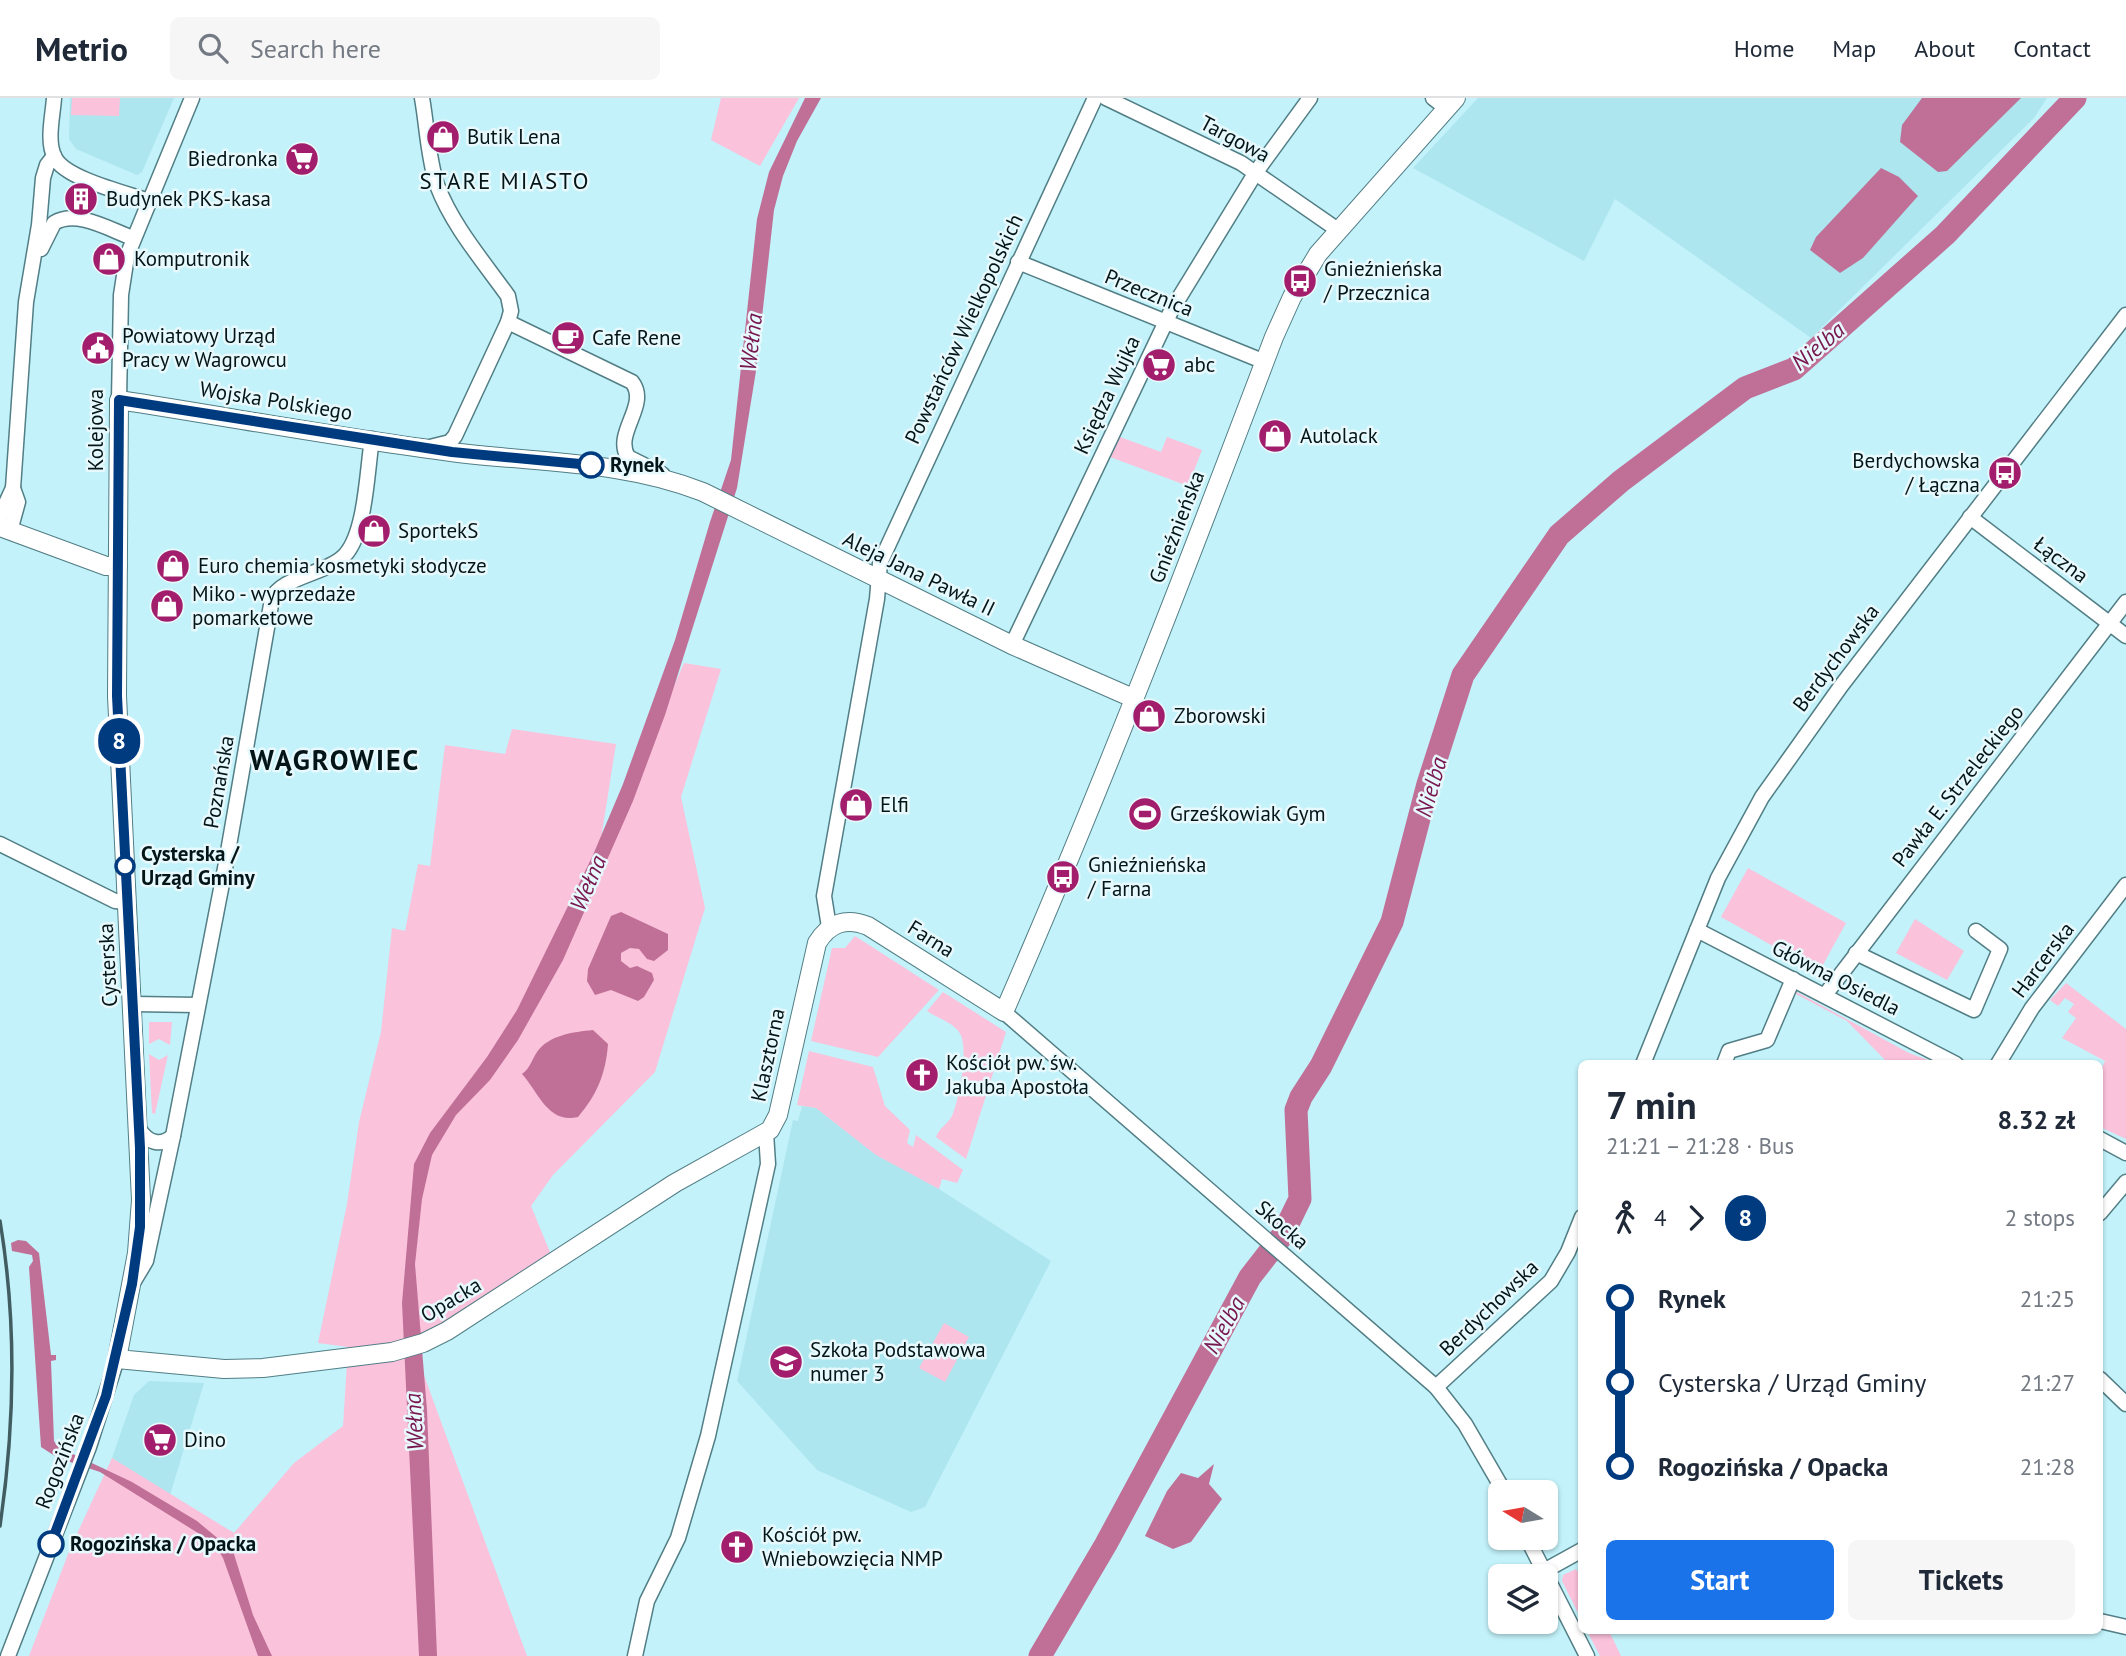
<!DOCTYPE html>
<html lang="en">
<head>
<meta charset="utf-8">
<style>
	body { margin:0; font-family:"PT Sans",sans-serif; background:#f6f6f7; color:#1f2937; height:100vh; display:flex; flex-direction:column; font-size:26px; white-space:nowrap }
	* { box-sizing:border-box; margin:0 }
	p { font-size:23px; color:#747a83 }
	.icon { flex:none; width:38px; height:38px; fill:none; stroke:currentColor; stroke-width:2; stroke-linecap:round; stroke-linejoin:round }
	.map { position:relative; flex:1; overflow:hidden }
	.sheet { position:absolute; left:1578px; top:962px; width:525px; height:574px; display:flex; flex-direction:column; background:#fff; border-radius:10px; box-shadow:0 2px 5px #0004 }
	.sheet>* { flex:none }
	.badge { padding:0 14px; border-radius:23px; font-size:24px; line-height:46px }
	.needle { width:46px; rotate:281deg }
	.buttons { position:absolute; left:1488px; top:1382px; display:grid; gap:14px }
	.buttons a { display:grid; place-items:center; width:70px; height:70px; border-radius:10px; background:#fff; box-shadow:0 2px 5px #0004; font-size:35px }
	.map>.badge { position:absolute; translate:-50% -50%; box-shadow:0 0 0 4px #fff }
	.legs { display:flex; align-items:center; gap:10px; height:77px; padding:0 28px; font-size:23px }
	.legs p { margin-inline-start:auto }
	.head { display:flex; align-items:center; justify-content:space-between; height:119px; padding:0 28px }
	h1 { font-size:38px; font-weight:600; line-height:52px }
	.cta { display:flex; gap:14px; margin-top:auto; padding:14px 28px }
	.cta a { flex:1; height:80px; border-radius:10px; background:#1a73e8; color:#fff; font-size:28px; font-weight:600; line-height:80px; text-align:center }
	.cta a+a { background:#f6f6f7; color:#1f2937 }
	ul { padding:0 28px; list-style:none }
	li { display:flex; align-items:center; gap:24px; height:84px; font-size:26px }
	li i { display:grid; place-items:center; width:10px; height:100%; margin:0 9px; background:currentColor }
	li i::after { content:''; width:18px; height:18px; margin:-9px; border:5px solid; border-radius:50%; background:#fff }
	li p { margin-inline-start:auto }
	li:first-child i { background:linear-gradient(#0000 50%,currentColor 0) }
	li:last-child i { background:linear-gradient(currentColor 50%,#0000 0) }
	header { display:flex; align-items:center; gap:42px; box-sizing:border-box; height:98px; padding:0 35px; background:#fff; border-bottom:2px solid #e0e1e3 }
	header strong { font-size:33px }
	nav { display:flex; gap:38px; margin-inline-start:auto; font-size:24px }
	.search { width:490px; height:63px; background:#f6f6f7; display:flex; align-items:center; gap:18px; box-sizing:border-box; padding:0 24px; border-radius:10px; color:#747a83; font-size:26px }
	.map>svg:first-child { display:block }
</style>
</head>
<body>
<header>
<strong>Metrio</strong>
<div class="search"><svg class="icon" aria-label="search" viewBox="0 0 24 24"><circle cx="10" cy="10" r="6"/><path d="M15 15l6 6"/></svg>Search here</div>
<nav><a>Home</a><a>Map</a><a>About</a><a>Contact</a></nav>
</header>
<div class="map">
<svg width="2126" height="1558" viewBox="0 0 2126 1558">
	<rect width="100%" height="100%" fill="#c3f2fa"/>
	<!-- built -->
	<g fill="#aee6f0">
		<polygon points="70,0 174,0 142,74 137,77 76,51 69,41"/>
		<polygon points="1478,0 2047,0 2034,20 1811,240 1615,101 1584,163 1413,70"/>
		<polygon points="802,1008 816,1010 876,1057 939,1091 1051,1163 925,1409 911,1414 817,1372 737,1283 793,1022 798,1023"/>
		<polygon points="149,1283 204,1285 170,1397 112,1360 134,1297"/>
	</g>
	<!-- green -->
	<g fill="#fbc2db">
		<polygon points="72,0 120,0 119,18 71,17"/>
		<polygon points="721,0 799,0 760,68 711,42"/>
		<polygon points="1120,339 1161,354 1167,339 1202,352 1188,388 1110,359"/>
		<polygon points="684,565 721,571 681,699 705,810 655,974 553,1077 531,1108 554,1164 435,1240 411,1242 527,1558 29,1558 70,1451 112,1360 234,1435 294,1365 343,1328 348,1249 318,1245 347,1106 359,1024 381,934 392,830 405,833 418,766 430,768 445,647 505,656 512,631 616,646 597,766"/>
		<polygon points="1748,770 1846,825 1819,874 1721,819"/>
		<polygon points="1915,821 1964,853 1947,882 1896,855"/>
		<polygon points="855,838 939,892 878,959 811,943 832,850 845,850"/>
		<polygon points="2066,885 2126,931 2126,1041 2100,1029 2100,974 2105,963 2062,940 2076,920 2068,914 2074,906 2065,900 2058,908 2050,902"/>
		<polygon points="1795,893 1909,955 1939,966 1889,966 1847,923 1792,894"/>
		<path d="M943 894 1006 934 966 1061 936 1039C939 1030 947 1027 952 1018 959 1002 970 948 959 934 952 924 937 920 927 913Z"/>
		<polygon points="149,924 172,924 170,947 159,941 149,946"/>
		<polygon points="809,953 873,969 885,1008 910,1032 907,1045 913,1049 916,1037 963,1072 957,1085 942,1081 939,1091 876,1057 816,1010 797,1007"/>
		<polygon points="149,956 159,962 168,957 155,1016 152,1015"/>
		<polygon points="944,1225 969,1239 945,1284 919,1270"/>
		<polygon points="1576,1471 1582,1481 1582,1523 1562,1483 1563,1477"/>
		<polygon points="1587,1533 1609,1533 1621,1558 1600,1558"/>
	</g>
	<!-- water -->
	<g fill="#c07097">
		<polygon points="805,0 821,0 797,43 783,78 774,112 756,273 737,390 665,617 633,703 563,862 518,942 490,982 456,1017 432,1057 422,1101 415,1166 427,1312 437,1558 419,1558 402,1205 414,1066 430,1035 487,959 517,912 593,757 623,686 675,542 710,424 731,362 757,121 769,74"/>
		<polygon points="1922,0 2021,0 1947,73 1938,74 1900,44 1902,27"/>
		<polygon points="1881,70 1899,79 1918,98 1863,160 1840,175 1810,152 1816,139"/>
		<polygon points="621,814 668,836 668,852 654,863 647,861 639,851 630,850 621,855 621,863 630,870 637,868 652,875 654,882 644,899 638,903 611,892 595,897 587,883 588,871 611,818"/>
		<path d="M593 932 608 946C606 975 597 997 578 1019 548 1026 539 995 522 976 531 969 531 963 537 954 549 937 573 934 593 932Z"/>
		<polygon points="18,1142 26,1143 39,1155 51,1257 56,1257 56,1262 51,1263 54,1343 58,1349 132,1384 197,1423 233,1453 253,1517 272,1558 258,1558 223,1460 214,1445 100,1374 58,1360 41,1349 29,1169 33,1163 32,1157 12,1153 11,1145"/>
		<polygon points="1214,1366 1209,1386 1222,1401 1191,1444 1173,1451 1145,1438 1167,1393 1181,1375 1198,1380"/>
	</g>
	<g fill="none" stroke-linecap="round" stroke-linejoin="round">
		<!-- river -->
		<polyline stroke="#c07097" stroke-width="23" points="1040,1558 1106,1446 1250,1179 1282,1138 1300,1101 1296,1012 1301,999 1321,968 1392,824 1428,686 1463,577 1559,437 1621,383 1745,290 1794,271 1945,137 2075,0"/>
		<!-- minor casing -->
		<g stroke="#527e85" stroke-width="17">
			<g id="minor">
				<path d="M54 0C53 17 46 44 55 60 66 81 126 95 149 103"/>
				<path d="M422 0C427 28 428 60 437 87 452 127 483 163 508 198L511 213 508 224 455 338 450 344 430 349"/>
				<polyline points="1106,0 1241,65 1338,132"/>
				<polyline points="1433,0 1446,10"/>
				<path d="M41 151 54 125C77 111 110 132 133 140"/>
				<polyline points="1018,164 1265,264"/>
				<path d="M508 224 632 284C650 307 613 335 628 359L662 376"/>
				<polyline points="119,302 121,197 127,158 192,0"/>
				<polyline points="0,418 13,390 26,204 39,127 43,80 47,67 54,58"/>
				<polyline points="1970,419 2126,538"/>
				<polyline points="10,433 18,404 13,390"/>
				<polyline points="1012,547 1171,213 1256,74 1310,0"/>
				<polyline points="0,746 115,803 127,804"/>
				<polyline points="829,829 824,798 877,501 880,465 1095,0"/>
				<polyline points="1697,832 1956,966"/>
				<polyline points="1856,855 1974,912 2000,851 1976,833"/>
				<polyline points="1825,897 2126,504"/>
				<polyline points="133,906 198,907"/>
				<polyline points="1004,914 1436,1289 1465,1326 1505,1395"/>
				<polyline points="1643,966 1718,780 1762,699 1841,588 2126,217"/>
				<polyline points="1724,966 1729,953 1767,942 1793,881"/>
				<polyline points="1998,966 2032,910 2126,787"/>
				<path d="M139 1031C148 1045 161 1049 173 1038"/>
				<polyline points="2100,1041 2126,1055"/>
				<polyline points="2100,1115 2126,1084"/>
				<path d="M134 1183 146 1163 173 1038 226 765 272 501C280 479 327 476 345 457 366 434 367 372 372 341"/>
				<polyline points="2100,1281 2126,1306"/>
				<polyline points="1436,1289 1551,1183 1568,1154 1582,1119"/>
				<polyline points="1527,1440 1587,1558"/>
				<polyline points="1544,1473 1582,1452"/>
				<polyline points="2100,1523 2126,1529"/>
				<polyline points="8,1558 89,1349 117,1261"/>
				<polyline points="635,1558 647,1503 678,1440 708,1338 768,1066 766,1035"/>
			</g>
		</g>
		<!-- major casing -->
		<g stroke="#527e85" stroke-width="20">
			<g id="major">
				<polyline points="0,429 106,468 118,468"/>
				<path d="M1135 601 1012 547 703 394C622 362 536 365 451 354 340 340 230 319 119 302L117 598 141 1102 137 1155 117 1261 224 1271 263 1270 392 1254 423 1245 447 1233 675 1085 770 1032 778 1017 817 845C829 825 846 819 868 828L1004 914C1101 692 1188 466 1274 239L1292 199 1318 156 1456 0"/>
			</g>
		</g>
		<!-- minor -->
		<use href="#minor" stroke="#fff" stroke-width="14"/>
		<!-- major -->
		<use href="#major" stroke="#fff" stroke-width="18"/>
		<!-- rail -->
		<path stroke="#425d62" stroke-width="3.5" d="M0 1123C17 1225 15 1326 0 1428"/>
	</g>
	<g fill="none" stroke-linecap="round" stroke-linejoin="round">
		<!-- line-1 casing -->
		<g stroke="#fff" stroke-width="16">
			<polyline id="line-1" points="51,1446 106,1298 132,1186 140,1129 140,1050 117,598 119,302 452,354 591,367"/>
		</g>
		<!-- line-1 -->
		<use href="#line-1" stroke="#003b80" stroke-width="10"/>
	</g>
	<!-- icons -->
	<defs>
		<g id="shop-disc" transform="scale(1.75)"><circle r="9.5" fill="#a21e6c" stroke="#e7f9fc"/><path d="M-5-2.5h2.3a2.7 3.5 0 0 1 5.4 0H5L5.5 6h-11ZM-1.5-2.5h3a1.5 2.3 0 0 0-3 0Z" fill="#fff"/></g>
		<g id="supermarket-disc" transform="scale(1.75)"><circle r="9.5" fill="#a21e6c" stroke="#e7f9fc"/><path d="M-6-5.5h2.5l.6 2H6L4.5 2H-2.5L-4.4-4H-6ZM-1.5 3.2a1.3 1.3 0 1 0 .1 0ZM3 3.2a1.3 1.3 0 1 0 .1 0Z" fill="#fff"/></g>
		<g id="building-disc" transform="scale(1.75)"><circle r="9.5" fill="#a21e6c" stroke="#e7f9fc"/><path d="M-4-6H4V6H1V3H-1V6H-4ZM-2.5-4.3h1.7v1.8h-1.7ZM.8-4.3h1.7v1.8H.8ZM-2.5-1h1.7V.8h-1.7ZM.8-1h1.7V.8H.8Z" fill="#fff"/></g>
		<g id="bus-disc" transform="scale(1.75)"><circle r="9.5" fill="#a21e6c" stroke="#e7f9fc"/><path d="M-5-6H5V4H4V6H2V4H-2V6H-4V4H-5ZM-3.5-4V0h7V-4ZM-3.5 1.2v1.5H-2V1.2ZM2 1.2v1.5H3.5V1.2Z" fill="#fff"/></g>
		<g id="cafe-disc" transform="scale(1.75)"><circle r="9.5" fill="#a21e6c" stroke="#e7f9fc"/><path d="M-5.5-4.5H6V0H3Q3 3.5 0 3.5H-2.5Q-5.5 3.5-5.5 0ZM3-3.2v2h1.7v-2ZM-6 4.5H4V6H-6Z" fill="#fff"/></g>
		<g id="civic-disc" transform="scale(1.75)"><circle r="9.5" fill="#a21e6c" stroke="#e7f9fc"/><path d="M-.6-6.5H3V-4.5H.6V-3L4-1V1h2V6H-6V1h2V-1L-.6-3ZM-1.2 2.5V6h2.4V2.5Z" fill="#fff"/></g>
		<g id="stadium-disc" transform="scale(1.75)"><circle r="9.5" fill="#a21e6c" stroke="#e7f9fc"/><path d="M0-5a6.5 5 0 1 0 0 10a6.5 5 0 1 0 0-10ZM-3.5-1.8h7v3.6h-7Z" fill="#fff"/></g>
		<g id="church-disc" transform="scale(1.75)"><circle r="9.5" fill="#a21e6c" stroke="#e7f9fc"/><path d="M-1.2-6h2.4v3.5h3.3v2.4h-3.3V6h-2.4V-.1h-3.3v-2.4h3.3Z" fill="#fff"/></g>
		<g id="school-disc" transform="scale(1.75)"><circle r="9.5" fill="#a21e6c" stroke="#e7f9fc"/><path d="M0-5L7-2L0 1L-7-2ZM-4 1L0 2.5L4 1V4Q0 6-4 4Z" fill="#fff"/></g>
	</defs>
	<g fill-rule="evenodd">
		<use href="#shop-disc" x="443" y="39"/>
		<use href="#supermarket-disc" x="302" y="61"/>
		<use href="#building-disc" x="81" y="101"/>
		<use href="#shop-disc" x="109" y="161"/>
		<use href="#bus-disc" x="1300" y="183"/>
		<use href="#cafe-disc" x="568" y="240"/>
		<use href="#civic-disc" x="98" y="250"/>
		<use href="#supermarket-disc" x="1159" y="267"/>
		<use href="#shop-disc" x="1275" y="338"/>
		<use href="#bus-disc" x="2005" y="375"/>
		<use href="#shop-disc" x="374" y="433"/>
		<use href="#shop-disc" x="173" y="468"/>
		<use href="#shop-disc" x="167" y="508"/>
		<use href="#shop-disc" x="1149" y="618"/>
		<use href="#shop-disc" x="856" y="707"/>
		<use href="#stadium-disc" x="1145" y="716"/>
		<use href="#bus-disc" x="1063" y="779"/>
		<use href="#church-disc" x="922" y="977"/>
		<use href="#school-disc" x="786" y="1264"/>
		<use href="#supermarket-disc" x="160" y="1342"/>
		<use href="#church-disc" x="737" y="1449"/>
	</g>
	<!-- markers -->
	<g fill="#fff" stroke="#003b80" stroke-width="3.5">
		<circle cx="591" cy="367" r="12"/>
		<circle cx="125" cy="768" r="9"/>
		<circle cx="51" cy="1446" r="12"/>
	</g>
	<g text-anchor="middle" stroke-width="5" stroke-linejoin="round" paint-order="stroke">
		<!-- poi labels -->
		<g font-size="21" fill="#041518" stroke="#e7f9fc" text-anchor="start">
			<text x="467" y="46">Butik Lena</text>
			<text x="278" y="68" text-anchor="end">Biedronka</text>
			<text x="106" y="108">Budynek PKS-kasa</text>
			<text x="134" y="168">Komputronik</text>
			<text x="1324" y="178">Gnieźnieńska<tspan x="1324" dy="24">/ Przecznica</tspan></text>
			<text x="122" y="245">Powiatowy Urząd<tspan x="122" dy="24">Pracy w Wagrowcu</tspan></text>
			<text x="592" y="247">Cafe Rene</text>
			<text x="1184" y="274">abc</text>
			<text x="1300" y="345">Autolack</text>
			<text x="1980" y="370" text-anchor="end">Berdychowska<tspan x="1980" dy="24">/ Łączna</tspan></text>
			<text x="398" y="440">SportekS</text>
			<text x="198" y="475">Euro chemia kosmetyki słodycze</text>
			<text x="192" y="503">Miko - wyprzedaże<tspan x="192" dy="24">pomarketowe</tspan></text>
			<text x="1174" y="625">Zborowski</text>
			<text x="880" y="714">Elfi</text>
			<text x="1170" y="723">Grześkowiak Gym</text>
			<text x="1088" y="774">Gnieźnieńska<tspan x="1088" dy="24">/ Farna</tspan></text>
			<text x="946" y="972">Kościół pw. św.<tspan x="946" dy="24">Jakuba Apostoła</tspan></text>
			<text x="810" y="1259">Szkoła Podstawowa<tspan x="810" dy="24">numer 3</tspan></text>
			<text x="184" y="1349">Dino</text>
			<text x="762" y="1444">Kościół pw.<tspan x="762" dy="24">Wniebowzięcia NMP</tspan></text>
		</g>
		<!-- street labels -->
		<g font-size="21" fill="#041518" stroke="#e7f9fc">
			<text transform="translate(1235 41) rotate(28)" y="7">Targowa</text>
			<text transform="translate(1149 195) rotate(22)" y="7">Przecznica</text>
			<text transform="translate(964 231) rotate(-65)" y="7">Powstańców Wielkopolskich</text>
			<text transform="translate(1107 297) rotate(-65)" y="7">Księdza Wujka</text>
			<text transform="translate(276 303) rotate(9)" y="7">Wojska Polskiego</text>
			<text transform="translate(96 332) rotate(-90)" y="7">Kolejowa</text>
			<text transform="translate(1177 429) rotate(-69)" y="7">Gnieźnieńska</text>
			<text transform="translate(2061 462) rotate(37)" y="7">Łączna</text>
			<text transform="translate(919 476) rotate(26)" y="7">Aleja Jana Pawła II</text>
			<text transform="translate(1836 560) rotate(-53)" y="7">Berdychowska</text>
			<text transform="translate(219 684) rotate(-80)" y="7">Poznańska</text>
			<text transform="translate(1958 688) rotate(-52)" y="7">Pawła E. Strzeleckiego</text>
			<text transform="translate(931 841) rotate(32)" y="7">Farna</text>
			<text transform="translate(2043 862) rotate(-53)" y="7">Harcerska</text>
			<text transform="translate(108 867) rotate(-93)" y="7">Cysterska</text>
			<text transform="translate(1836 880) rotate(27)" y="7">Główna Osiedla</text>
			<text transform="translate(768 957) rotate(-78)" y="7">Klasztorna</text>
			<text transform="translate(1282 1127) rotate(41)" y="7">Skocka</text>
			<text transform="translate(451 1202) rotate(-31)" y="7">Opacka</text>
			<text transform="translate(1489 1210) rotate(-44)" y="7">Berdychowska</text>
			<text transform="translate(60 1363) rotate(-69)" y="7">Rogozińska</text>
		</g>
		<!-- stop labels -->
		<g font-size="21" font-weight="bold" fill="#041518" stroke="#e7f9fc" text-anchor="start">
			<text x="610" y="374">Rynek</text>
			<text x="141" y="763">Cysterska /<tspan x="141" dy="24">Urząd Gminy</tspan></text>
			<text x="70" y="1453">Rogozińska / Opacka</text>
		</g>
		<!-- neighbourhood labels -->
		<g font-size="23" letter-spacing="2" fill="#041518" stroke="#e7f9fc">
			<text x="505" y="91">STARE MIASTO</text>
		</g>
		<!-- water labels -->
		<g font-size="23" font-style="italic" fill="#78174f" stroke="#e7f9fc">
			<text transform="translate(751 244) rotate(-83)" y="8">Wełna</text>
			<text transform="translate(1818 248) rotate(-40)" y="8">Nielba</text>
			<text transform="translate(1431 689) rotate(-74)" y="8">Nielba</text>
			<text transform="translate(588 785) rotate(-67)" y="8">Wełna</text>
			<text transform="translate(1224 1227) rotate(-61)" y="8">Nielba</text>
			<text transform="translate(414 1324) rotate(-93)" y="8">Wełna</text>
		</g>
		<!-- district labels -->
		<g font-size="28" font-weight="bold" letter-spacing="2" fill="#041518" stroke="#e7f9fc">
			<text x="335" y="672">WĄGROWIEC</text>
		</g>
	</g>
</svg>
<div class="buttons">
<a><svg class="needle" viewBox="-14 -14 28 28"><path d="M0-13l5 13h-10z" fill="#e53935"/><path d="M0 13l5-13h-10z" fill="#747a83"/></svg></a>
<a><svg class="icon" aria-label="layers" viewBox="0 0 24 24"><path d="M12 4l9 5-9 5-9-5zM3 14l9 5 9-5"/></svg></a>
</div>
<b class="badge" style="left:119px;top:643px;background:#003b80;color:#fff">8</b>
<section class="sheet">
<div class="head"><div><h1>7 min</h1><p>21:21 – 21:28 · Bus</p></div><b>8.32 zł</b></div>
<div class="legs"><svg class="icon" aria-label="walk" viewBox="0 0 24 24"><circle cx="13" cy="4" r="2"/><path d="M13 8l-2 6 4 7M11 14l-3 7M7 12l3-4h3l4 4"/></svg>4<svg class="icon" aria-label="forward" viewBox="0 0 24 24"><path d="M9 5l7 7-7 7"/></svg><b class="badge" style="background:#003b80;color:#fff">8</b><p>2 stops</p></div>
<ul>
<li><i style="color:#003b80"></i><b>Rynek</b><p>21:25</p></li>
<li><i style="color:#003b80"></i><span>Cysterska / Urząd Gminy</span><p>21:27</p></li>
<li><i style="color:#003b80"></i><b>Rogozińska / Opacka</b><p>21:28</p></li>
</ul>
<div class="cta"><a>Start</a><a>Tickets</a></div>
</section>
</div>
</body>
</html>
